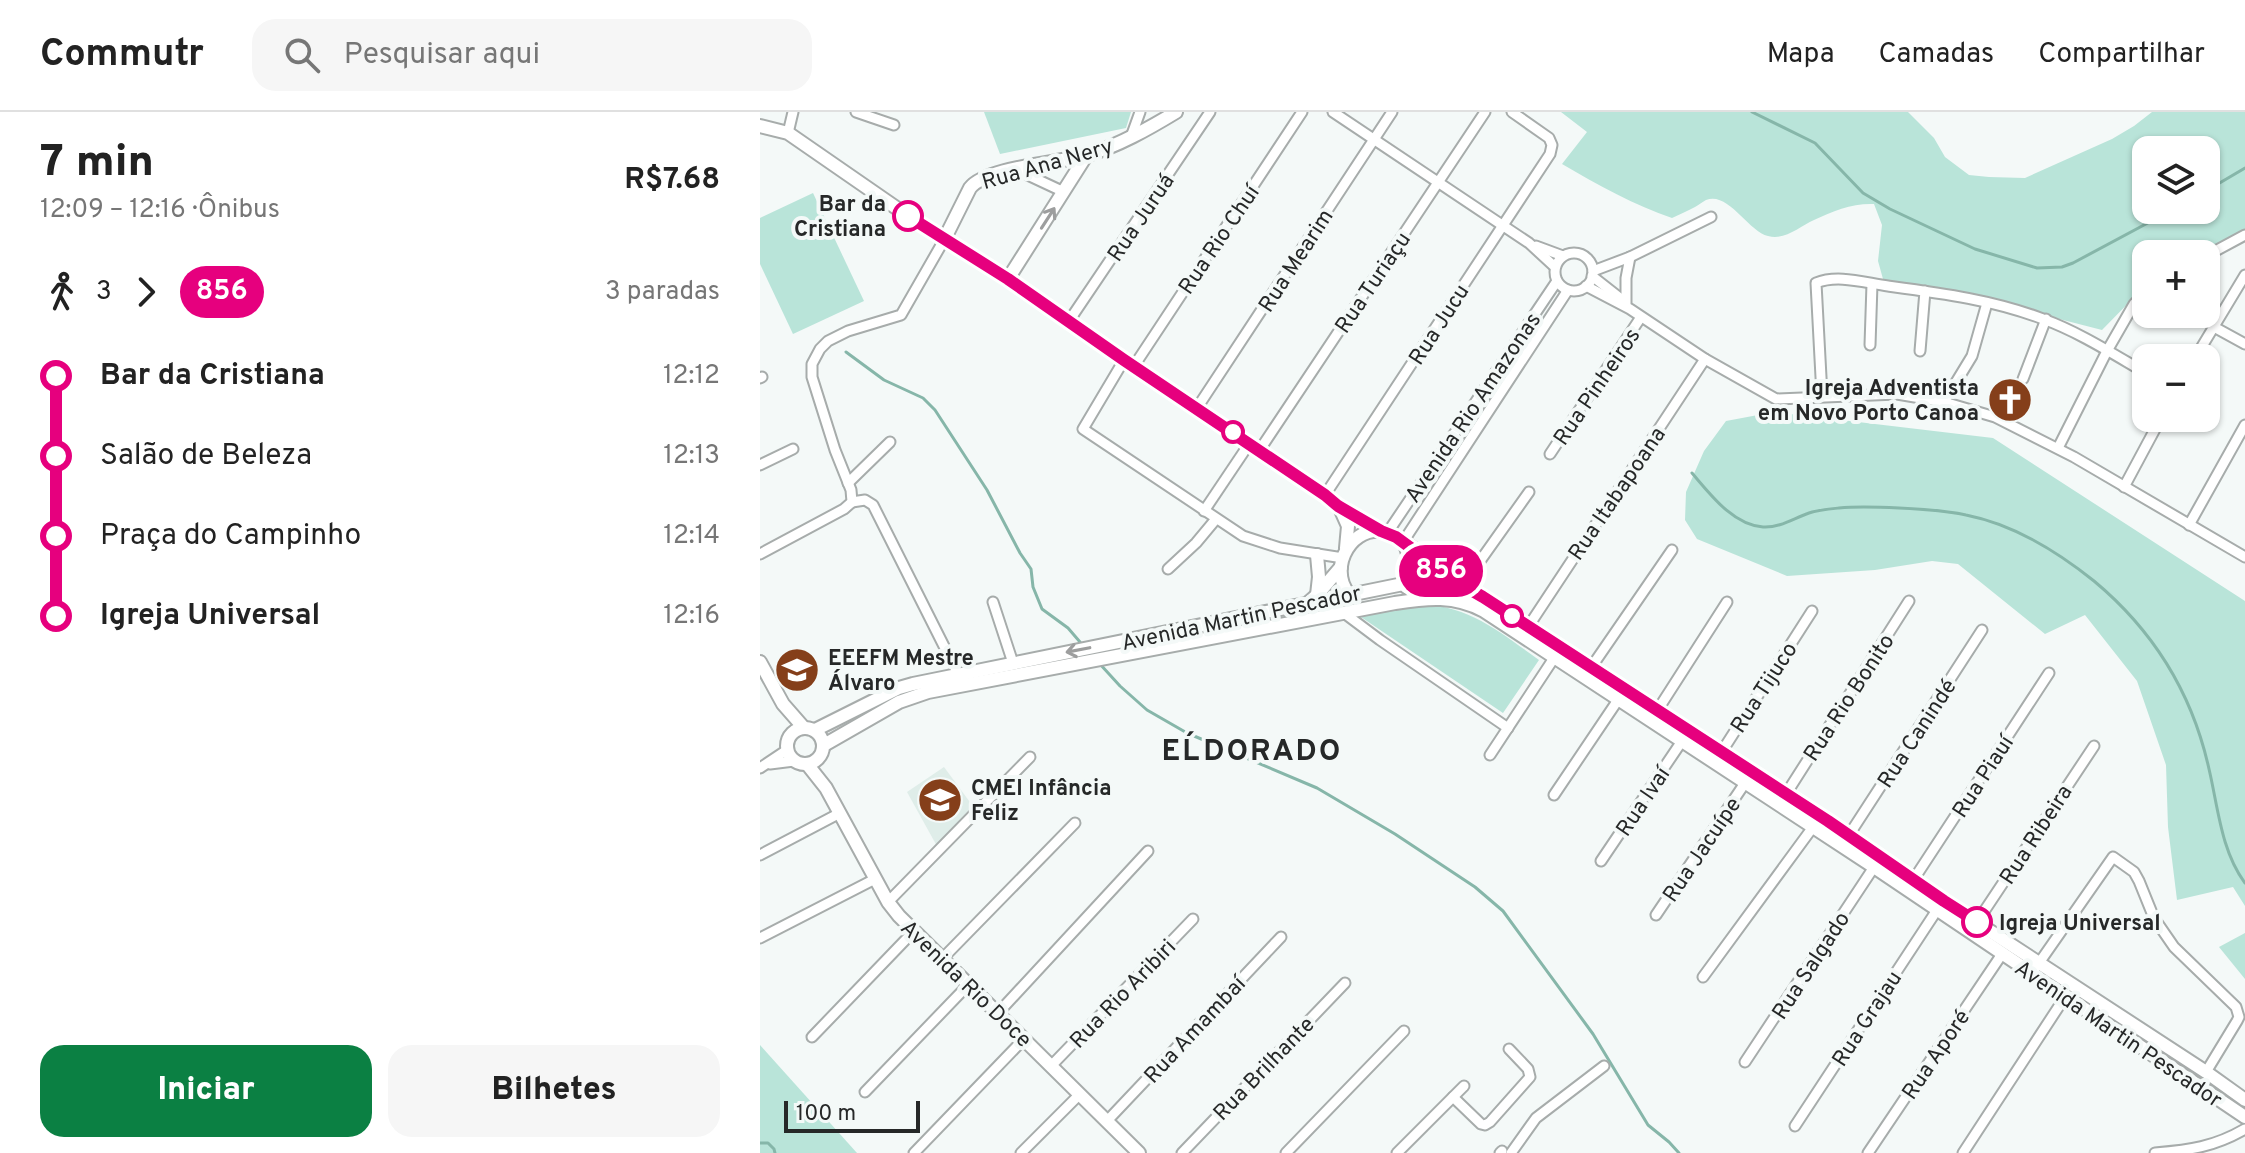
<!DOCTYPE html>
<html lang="pt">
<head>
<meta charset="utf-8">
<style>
	body { margin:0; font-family:Overpass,sans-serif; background:#f6f6f6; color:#222; height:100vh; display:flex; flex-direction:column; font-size:30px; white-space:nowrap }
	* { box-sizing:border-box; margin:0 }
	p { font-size:26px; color:#767676 }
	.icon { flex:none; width:44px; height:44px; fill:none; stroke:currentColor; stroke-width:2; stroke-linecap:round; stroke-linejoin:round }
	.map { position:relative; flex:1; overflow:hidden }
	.details { display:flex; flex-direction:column; background:#fff; width:760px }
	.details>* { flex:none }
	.badge { padding:0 16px; border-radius:26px; font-size:28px; line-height:52px }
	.fabs { position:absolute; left:1372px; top:24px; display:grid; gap:16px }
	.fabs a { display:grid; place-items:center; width:88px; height:88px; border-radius:16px; background:#fff; box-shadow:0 2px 6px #0004; font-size:40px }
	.scale { position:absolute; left:24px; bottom:20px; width:136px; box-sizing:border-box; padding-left:8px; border:4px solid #262828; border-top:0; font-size:22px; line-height:28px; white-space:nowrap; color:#262828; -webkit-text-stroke:6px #f4f9f8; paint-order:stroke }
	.map>.badge { position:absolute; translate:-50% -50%; box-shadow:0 0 0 4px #fff }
	.legs { display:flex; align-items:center; gap:12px; height:88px; padding:0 40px; font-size:26px }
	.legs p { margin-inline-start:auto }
	.summary { display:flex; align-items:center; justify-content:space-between; height:136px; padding:0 40px }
	h1 { font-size:44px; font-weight:800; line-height:60px }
	.button { display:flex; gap:16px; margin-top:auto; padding:16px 40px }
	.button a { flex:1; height:92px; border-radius:24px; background:#0b8043; color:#fff; font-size:32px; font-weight:800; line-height:92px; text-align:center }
	.button a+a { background:#f6f6f6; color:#222 }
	ul { padding:0 40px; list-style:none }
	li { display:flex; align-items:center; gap:28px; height:80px; font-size:30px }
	li i { display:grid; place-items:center; width:12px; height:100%; margin:0 10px; background:currentColor }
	li i::after { content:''; width:20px; height:20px; margin:-10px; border:6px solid; border-radius:50%; background:#fff }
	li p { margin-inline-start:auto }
	li:first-child i { background:linear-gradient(#0000 50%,currentColor 0) }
	li:last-child i { background:linear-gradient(currentColor 50%,#0000 0) }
	header { display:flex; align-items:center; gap:48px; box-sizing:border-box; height:112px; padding:0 40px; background:#fff; border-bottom:2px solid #e0e0e0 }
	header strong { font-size:38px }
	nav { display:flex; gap:44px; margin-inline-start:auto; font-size:28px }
	.search { width:560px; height:72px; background:#f6f6f6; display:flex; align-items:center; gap:20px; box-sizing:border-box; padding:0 28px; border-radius:24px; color:#767676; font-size:30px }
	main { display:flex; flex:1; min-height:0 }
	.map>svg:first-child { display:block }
</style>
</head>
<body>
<header>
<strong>Commutr</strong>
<div class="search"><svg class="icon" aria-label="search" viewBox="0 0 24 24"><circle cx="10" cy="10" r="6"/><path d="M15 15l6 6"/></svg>Pesquisar aqui</div>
<nav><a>Mapa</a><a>Camadas</a><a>Compartilhar</a></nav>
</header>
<main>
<section class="details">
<div class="summary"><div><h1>7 min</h1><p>12:09 – 12:16 · Ônibus</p></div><b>R$7.68</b></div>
<div class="legs"><svg class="icon" aria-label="walk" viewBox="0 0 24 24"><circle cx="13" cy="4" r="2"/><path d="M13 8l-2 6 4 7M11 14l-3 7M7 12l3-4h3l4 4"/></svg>3<svg class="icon" aria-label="forward" viewBox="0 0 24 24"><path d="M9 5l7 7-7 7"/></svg><b class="badge" style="background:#e6007e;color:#fff">856</b><p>3 paradas</p></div>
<ul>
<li><i style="color:#e6007e"></i><b>Bar da Cristiana</b><p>12:12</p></li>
<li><i style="color:#e6007e"></i><span>Salão de Beleza</span><p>12:13</p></li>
<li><i style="color:#e6007e"></i><span>Praça do Campinho</span><p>12:14</p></li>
<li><i style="color:#e6007e"></i><b>Igreja Universal</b><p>12:16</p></li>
</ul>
<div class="button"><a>Iniciar</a><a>Bilhetes</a></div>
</section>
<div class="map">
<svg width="1485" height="1041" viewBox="0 0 1485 1041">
	<rect width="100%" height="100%" fill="#f4f9f8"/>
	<!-- built -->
	<polygon fill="#dfede9" points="184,655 215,697 178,736 147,680"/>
	<!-- green -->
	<g fill="#b9e4d9" fill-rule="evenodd">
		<polygon points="224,0 371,0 366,16 240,42"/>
		<path d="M801 0H1148L1174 26 1185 45 1209 63 1229 65 1265 66 1352 27 1374 14 1392 0H1485V120L1442 142H1386V173L1342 218 1229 189 1123 167 1118 149 1122 113 1114 92C1093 91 1073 99 1054 108 1040 114 1025 129 1008 124 988 119 968 79 946 88 942 90 939 93 935 95 928 99 920 102 912 106 876 94 836 72 802 52L827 20ZM1386 38H1446V98H1386Z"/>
		<polygon points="53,81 104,189 33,222 0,152 0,106"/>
		<polygon points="1014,300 1233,326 1485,489 1485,794 1473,775 1417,788 1408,715 1406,653 1377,569 1325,503 1285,522 1198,452 1172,449 1115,458 1027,464 937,427 925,408 926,380 944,339 966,309"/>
		<path d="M652 492C706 491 737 518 779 548L743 601 598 503Z"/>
		<polygon points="1485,821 1485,867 1459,835"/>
		<polygon points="0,933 97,1041 0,1041"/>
	</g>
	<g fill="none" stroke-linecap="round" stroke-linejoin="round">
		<!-- stream -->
		<g stroke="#86b6a9" stroke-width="3">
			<polyline points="992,0 1055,31 1103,81 1130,97 1215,137 1277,156 1302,155 1313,151 1412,98"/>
			<polyline points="1446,79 1485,56"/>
			<polyline points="86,240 124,268 163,286 175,298 227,378 260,441 271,457 273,475 282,497 308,516 320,530"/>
			<path d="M932 361C950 382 973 413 1003 415 1020 416 1034 406 1049 401 1058 398 1069 397 1079 396 1098 394 1120 395 1139 396 1162 397 1184 398 1206 403 1252 412 1298 440 1334 469 1394 519 1432 580 1449 657 1458 695 1461 739 1485 771"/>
			<polyline points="339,551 360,574 387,598 427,621 557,676 635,722 715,775 743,799 833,922 888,1013 909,1030 919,1041"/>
			<polyline points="0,1031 8,1031 14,1037 15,1041"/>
		</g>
		<!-- minor casing -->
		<g stroke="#a7acab" stroke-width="13">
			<g id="minor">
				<polyline points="96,0 134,13"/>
				<polyline points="573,0 769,131 795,155"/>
				<polyline points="28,21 33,0"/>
				<polyline points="371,25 380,0"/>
				<polyline points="257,58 304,80"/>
				<polyline points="776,134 803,144"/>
				<circle cx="814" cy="160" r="19"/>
				<polyline points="1446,144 1485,123"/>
				<polyline points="833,159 870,145 951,105"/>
				<polyline points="832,164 860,186"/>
				<polyline points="826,174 870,197 945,247 1016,287 1137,282 1184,290 1235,305 1314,345 1485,445"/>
				<polyline points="866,192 866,166 870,145"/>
				<polyline points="309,209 450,0"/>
				<polyline points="1454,215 1485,232"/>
				<polyline points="1110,233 1112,172"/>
				<polyline points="1160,239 1165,179"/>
				<polyline points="1435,246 1485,163"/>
				<polyline points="364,248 323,317 483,424 520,436 583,446"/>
				<polyline points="374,254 542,0"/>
				<polyline points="0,266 2,265"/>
				<polyline points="1263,267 1286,207"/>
				<path d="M1062 284 1056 171C1078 162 1105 171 1128 174 1180 181 1234 188 1283 207 1319 220 1353 242 1386 261"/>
				<polyline points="1184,290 1212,244 1227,191"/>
				<polyline points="437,296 632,0"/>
				<polyline points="1298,336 1347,239 1374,192 1386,180"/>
				<polyline points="499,339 725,0"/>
				<polyline points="790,342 881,205"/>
				<polyline points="0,353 33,337"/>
				<polyline points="88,371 130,330"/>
				<polyline points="1364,375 1401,306"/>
				<polyline points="565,383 790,42 792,33 789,26 752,0"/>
				<polyline points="92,390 105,388 113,393 198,562"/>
				<polyline points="444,399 489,332"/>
				<polyline points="1429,413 1485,313"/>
				<polyline points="628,420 797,169"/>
				<polyline points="643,430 808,178"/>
				<polyline points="0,442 84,397 92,390 91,378 75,338 52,265 52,252 60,237 68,229 88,219 141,203 184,128"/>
				<polyline points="408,457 436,431 456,407"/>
				<polyline points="703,473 769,380"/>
				<polyline points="233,490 253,551"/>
				<polyline points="584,501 620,528 748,616"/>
				<polyline points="768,515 945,247"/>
				<polyline points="828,560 912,438"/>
				<polyline points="897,599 967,490"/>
				<polyline points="730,643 794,546"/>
				<polyline points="959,644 1052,499"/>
				<polyline points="10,652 34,649"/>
				<polyline points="0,656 27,638"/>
				<polyline points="1026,682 1149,489"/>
				<polyline points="794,683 858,588"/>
				<polyline points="1089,723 1222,518"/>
				<polyline points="0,743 80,701"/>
				<polyline points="841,749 922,629"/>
				<polyline points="1154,767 1289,561"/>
				<polyline points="128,790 270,645"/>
				<polyline points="896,803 985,671"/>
				<polyline points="1217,810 1334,634"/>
				<polyline points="0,826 115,767"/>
				<polyline points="182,847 315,711"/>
				<polyline points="1272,861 1353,745 1374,760 1379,769 1394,806 1414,835 1476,895 1479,905 1477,909 1446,960"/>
				<polyline points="943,865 1053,715"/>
				<polyline points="238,901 388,739"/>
				<polyline points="52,925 153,820"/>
				<polyline points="985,950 1114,755"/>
				<polyline points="291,954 433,807"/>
				<polyline points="105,980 209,872"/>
				<polyline points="693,985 721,1012 725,1013 730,1010 770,965 768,957 749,937"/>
				<polyline points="347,1009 521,825"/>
				<polyline points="1035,1014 1177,798"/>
				<polyline points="154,1041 264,927"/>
				<polyline points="261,1041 320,982"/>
				<polyline points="422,1041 585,871"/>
				<polyline points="526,1041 644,919"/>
				<polyline points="637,1041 704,974"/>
				<polyline points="740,1041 742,1039"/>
				<polyline points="751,1041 776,1006 844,954"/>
				<polyline points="1108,1041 1242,842"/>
				<polyline points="1203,1041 1305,885"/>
				<path d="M1395 1041C1430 1038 1454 1035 1485 1017"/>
			</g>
		</g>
		<!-- tertiary casing -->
		<g stroke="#a7acab" stroke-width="16">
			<g id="tertiary">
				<polyline points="0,14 28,21 148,104 248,167 364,248 565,383 578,394 621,419"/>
				<path d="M184 128 210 76C226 55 300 51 327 43 358 34 388 17 416 0"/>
				<polyline points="248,167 326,44"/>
				<polyline points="580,396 588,414 586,436"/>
				<polyline points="645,432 652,455 646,475"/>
				<polyline points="557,443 559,465 557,483"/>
				<path d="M593 486C566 463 587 415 622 419 637 421 681 458 695 469"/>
				<polyline points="548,491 557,483 581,455"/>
				<polyline points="0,550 23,592 44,616"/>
				<circle cx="45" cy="634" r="18"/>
				<polyline points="55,618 139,576 153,572 648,471 669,469 697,470 723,485 1089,723 1184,789 1446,960 1485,988"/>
				<path d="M64 633 139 590 168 580 635 491C668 486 694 483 724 499L1114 755 1485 1005"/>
				<polyline points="47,652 66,676 128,790 139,804 379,1041"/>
			</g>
		</g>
		<!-- minor -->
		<use href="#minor" stroke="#fff" stroke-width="9"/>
		<!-- tertiary -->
		<use href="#tertiary" stroke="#fff" stroke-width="12"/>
	</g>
	<!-- one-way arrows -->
	<defs><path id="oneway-shaft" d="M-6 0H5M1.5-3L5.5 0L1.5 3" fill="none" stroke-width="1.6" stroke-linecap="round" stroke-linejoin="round" transform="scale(2)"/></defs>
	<g stroke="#9d9e9e">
		<use href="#oneway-shaft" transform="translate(288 106) rotate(-57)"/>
		<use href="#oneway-shaft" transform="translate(318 538) rotate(169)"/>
	</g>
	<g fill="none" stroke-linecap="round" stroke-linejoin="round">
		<!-- line-1 casing -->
		<g stroke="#fff" stroke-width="18">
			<polyline id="line-1" points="148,104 248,167 364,248 565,383 578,394 621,419 636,425 697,470 723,485 1068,709 1184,789 1217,810"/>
		</g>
		<!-- line-1 -->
		<use href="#line-1" stroke="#e6007e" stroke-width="12"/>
	</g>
	<!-- icons -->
	<defs>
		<g id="church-disc" transform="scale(2.3)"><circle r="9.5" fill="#853f1a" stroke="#f4f9f8"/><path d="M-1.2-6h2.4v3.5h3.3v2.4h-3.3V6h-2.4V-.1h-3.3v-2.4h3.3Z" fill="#fff"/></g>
		<g id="school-disc" transform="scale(2.3)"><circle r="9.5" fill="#853f1a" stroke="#f4f9f8"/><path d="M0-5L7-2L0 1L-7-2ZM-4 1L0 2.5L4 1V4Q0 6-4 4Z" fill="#fff"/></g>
	</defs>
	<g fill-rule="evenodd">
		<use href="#church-disc" x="1250" y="288"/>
		<use href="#school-disc" x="37" y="558"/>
		<use href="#school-disc" x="180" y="688"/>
	</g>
	<!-- markers -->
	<g fill="#fff" stroke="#e6007e" stroke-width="4">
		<circle cx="148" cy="104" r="14"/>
		<circle cx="473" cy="320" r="10"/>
		<circle cx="752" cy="504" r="10"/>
		<circle cx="1217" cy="810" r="14"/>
	</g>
	<g text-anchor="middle" stroke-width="8" stroke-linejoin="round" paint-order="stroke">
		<!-- street labels -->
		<g font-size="22" fill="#262828" stroke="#f4f9f8">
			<text transform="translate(287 51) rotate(-16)" y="8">Rua Ana Nery</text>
			<text transform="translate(380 105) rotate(-56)" y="8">Rua Juruá</text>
			<text transform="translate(458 127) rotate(-56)" y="8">Rua Rio Chuí</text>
			<text transform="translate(535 148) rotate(-57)" y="8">Rua Mearim</text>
			<text transform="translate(612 170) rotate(-56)" y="8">Rua Turiaçu</text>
			<text transform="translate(678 212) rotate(-57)" y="8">Rua Jucu</text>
			<text transform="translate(836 274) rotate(-56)" y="8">Rua Pinheiros</text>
			<text transform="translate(712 295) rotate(-56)" y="8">Avenida Rio Amazonas</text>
			<text transform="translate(856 381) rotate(-56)" y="8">Rua Itabapoana</text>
			<text transform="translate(481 505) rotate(-12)" y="8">Avenida Martin Pescador</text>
			<text transform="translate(1003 575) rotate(-57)" y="8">Rua Tijuco</text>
			<text transform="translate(1088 585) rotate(-57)" y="8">Rua Rio Bonito</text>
			<text transform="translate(1156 621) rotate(-57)" y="8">Rua Canindé</text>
			<text transform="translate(1222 664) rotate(-57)" y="8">Rua Piauí</text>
			<text transform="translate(882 689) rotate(-56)" y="8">Rua Ivaí</text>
			<text transform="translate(1275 722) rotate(-57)" y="8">Rua Ribeira</text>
			<text transform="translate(941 737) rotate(-56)" y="8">Rua Jacuípe</text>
			<text transform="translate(1050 853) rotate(-57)" y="8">Rua Salgado</text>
			<text transform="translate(207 871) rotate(44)" y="8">Avenida Rio Doce</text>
			<text transform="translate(362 881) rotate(-46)" y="8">Rua Rio Aribiri</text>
			<text transform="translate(1106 906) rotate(-57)" y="8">Rua Grajau</text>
			<text transform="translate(434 917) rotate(-47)" y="8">Rua Amambaí</text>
			<text transform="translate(1359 921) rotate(34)" y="8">Avenida Martin Pescador</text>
			<text transform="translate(1175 942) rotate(-56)" y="8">Rua Aporé</text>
			<text transform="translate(503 956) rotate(-46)" y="8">Rua Brilhante</text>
		</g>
		<!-- stop labels -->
		<g font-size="22" font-weight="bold" fill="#262828" stroke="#f4f9f8" text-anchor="end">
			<text x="126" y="99">Bar da<tspan x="126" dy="25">Cristiana</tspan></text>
			<text x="1239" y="818" text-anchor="start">Igreja Universal</text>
		</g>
		<!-- poi labels -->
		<g font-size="22" font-weight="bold" fill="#262828" stroke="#f4f9f8" text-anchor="start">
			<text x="1219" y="283" text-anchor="end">Igreja Adventista<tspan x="1219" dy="25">em Novo Porto Canoa</tspan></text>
			<text x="68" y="553">EEEFM Mestre<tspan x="68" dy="25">Álvaro</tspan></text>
			<text x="211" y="683">CMEI Infância<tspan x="211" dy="25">Feliz</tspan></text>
		</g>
		<!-- district labels -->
		<g font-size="30" font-weight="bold" letter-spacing="2" fill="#262828" stroke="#f4f9f8">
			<text x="492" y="648">EL´DORADO</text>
		</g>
	</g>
</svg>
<div class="fabs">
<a><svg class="icon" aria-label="layers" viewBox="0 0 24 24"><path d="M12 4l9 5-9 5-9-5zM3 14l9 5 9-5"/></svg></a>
<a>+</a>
<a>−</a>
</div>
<div class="scale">100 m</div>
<b class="badge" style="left:681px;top:459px;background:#e6007e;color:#fff">856</b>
</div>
</main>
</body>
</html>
